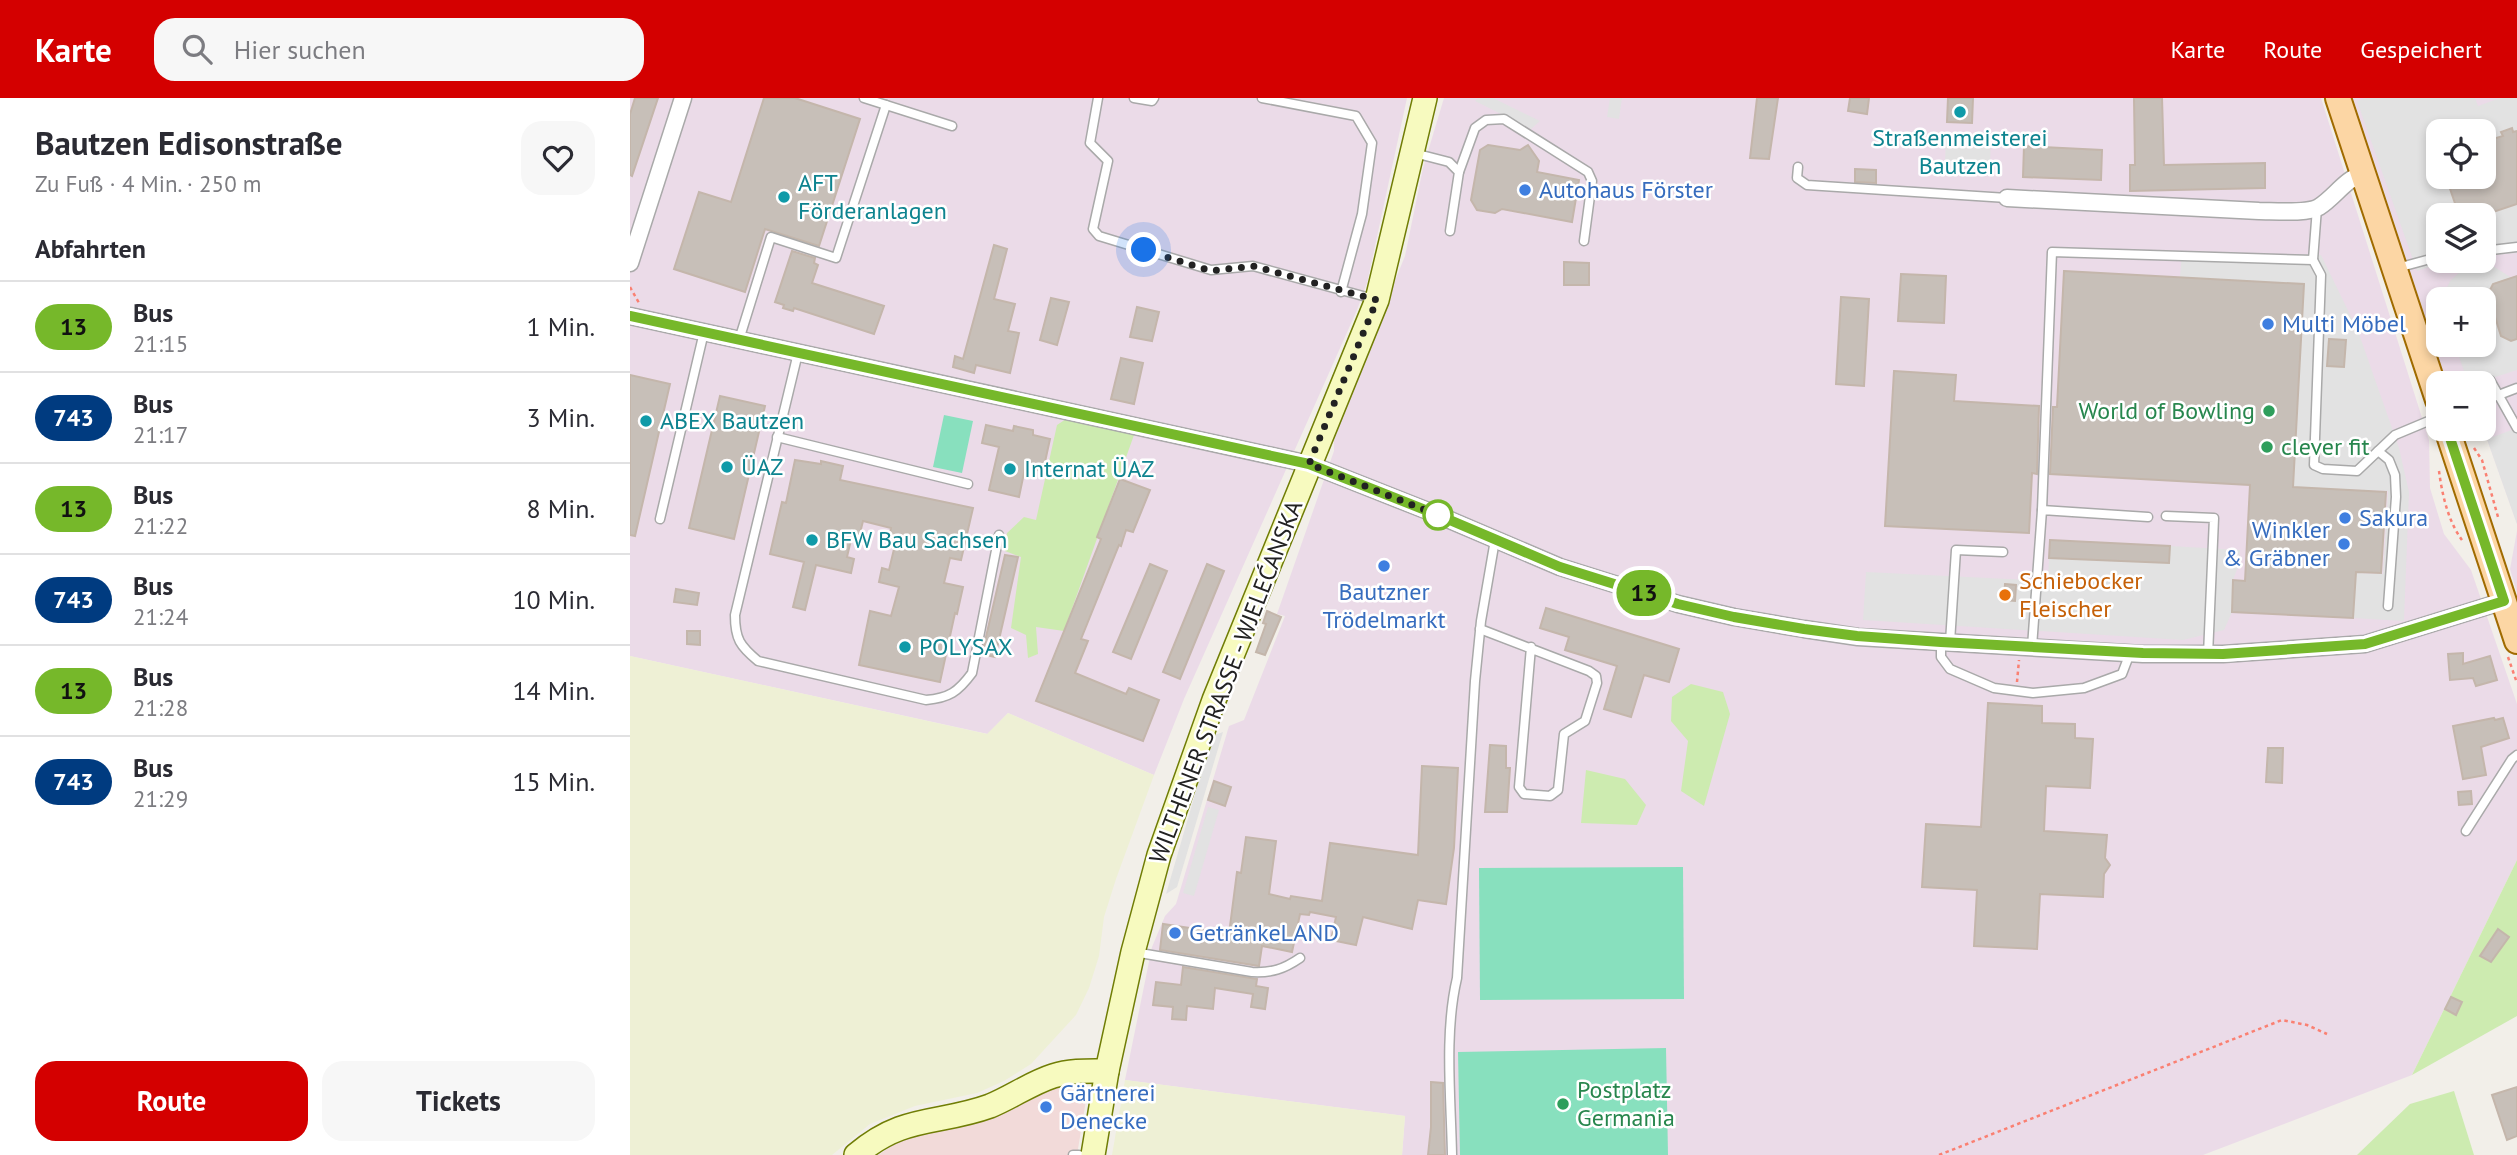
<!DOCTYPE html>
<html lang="de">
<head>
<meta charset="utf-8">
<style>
	body { margin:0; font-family:"PT Sans",sans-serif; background:#f7f7f7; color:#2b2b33; height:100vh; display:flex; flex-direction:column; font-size:26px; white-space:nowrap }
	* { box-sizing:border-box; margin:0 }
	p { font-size:23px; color:#7c7c81 }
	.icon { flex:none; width:38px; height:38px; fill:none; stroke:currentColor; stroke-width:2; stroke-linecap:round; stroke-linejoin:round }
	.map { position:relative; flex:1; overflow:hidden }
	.details { display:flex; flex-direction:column; background:#fff; width:630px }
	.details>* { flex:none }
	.badge { padding:0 14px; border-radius:23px; font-size:24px; line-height:46px }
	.controls { position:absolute; left:1796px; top:21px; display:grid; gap:14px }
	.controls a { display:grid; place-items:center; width:70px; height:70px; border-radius:14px; background:#fff; box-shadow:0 4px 10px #0003; font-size:35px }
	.you { position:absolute; width:35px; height:35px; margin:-18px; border:5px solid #fff; border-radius:50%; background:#1a73e8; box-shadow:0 0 0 10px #1a73e833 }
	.map>.badge { position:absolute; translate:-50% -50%; box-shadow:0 0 0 4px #fff }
	h2 { padding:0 35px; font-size:26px; line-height:63px }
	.round { display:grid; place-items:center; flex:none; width:74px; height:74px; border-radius:21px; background:#f7f7f7 }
	.summary { display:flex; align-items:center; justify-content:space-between; height:119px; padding:0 35px }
	h1 { font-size:33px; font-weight:600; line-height:52px }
	.primary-button { display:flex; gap:14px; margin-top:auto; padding:14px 35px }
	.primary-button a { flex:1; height:80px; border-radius:21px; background:#d40000; color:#fff; font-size:28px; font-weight:600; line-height:80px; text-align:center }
	.primary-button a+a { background:#f7f7f7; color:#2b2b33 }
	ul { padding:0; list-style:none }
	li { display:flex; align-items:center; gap:21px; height:91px; padding:0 35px; border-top:2px solid #e1e1e2 }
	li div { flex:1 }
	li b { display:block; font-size:26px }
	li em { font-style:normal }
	li .badge { min-width:77px; font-weight:700; text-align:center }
	header { display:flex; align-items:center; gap:42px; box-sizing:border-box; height:98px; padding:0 35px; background:#d40000; color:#fff }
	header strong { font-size:33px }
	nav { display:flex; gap:38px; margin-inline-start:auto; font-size:24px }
	.search { width:490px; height:63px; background:#f7f7f7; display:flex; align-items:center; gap:18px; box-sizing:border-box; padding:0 24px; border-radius:21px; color:#7c7c81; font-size:26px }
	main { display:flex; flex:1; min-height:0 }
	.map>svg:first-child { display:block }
</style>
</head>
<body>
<header>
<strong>Karte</strong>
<div class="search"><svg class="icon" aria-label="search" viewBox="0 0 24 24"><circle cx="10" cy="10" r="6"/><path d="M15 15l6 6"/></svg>Hier suchen</div>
<nav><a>Karte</a><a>Route</a><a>Gespeichert</a></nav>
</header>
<main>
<section class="details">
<div class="summary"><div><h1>Bautzen Edisonstraße</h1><p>Zu Fuß · 4 Min. · 250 m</p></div><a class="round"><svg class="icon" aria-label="heart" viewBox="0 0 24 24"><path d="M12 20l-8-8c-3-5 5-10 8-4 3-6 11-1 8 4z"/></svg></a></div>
<h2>Abfahrten</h2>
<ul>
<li><span class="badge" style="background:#76b82a;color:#111">13</span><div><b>Bus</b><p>21:15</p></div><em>1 Min.</em></li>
<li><span class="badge" style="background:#003b80;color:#fff">743</span><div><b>Bus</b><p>21:17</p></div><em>3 Min.</em></li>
<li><span class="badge" style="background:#76b82a;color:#111">13</span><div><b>Bus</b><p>21:22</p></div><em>8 Min.</em></li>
<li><span class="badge" style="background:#003b80;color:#fff">743</span><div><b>Bus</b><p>21:24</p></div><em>10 Min.</em></li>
<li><span class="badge" style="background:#76b82a;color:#111">13</span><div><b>Bus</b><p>21:28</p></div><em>14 Min.</em></li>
<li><span class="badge" style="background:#003b80;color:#fff">743</span><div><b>Bus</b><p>21:29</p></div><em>15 Min.</em></li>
</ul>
<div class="primary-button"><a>Route</a><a>Tickets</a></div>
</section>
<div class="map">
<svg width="1887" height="1057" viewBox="0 0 1887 1057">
	<rect width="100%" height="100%" fill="#f2efe9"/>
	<!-- commercial -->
	<polygon fill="#f2dad9" points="440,984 457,996 447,1057 248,1057 277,1038 413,991"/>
	<!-- industrial -->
	<g fill="#ebdbe8" fill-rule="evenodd">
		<polygon points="0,0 777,0 737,185 727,212 554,601 524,677 378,615 358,636 0,558"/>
		<polygon points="814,0 1691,0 1799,342 1800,390 1814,436 1841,472 1887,606 1887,762 1782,977 1573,1057 772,1057 775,1018 495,982 522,849 535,818 546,806 599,628 614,622 655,518 647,516 704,353 704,334 775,158 793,70"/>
		<path d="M1723 0H1887V426L1857 341 1833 331H1853V285H1817ZM1808 33H1853V79H1808ZM1808 117H1853V163H1808ZM1808 201H1853V247H1808Z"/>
		<polygon points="1887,433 1887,495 1880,471"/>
	</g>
	<!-- farmland -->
	<g fill="#eef0d5">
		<polygon points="0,558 357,636 378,615 524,677 486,781 474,819 469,858 459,890 446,917 401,966 374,983 347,995 285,1008 240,1026 202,1057 0,1057"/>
		<polygon points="495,982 775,1018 772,1057 482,1057"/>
	</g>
	<!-- grass -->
	<g fill="#cdebb0">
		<polygon points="436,321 504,337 434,533 406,529 408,556 398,560 396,537 381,530 391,459 375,453 377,435 394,419 406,422 427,327"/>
		<polygon points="1061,586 1093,594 1100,616 1074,708 1051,693 1058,643 1041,623 1042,599"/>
		<polygon points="956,672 995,681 1016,707 1007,727 951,725"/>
		<polygon points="1887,762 1887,918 1782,977"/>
		<polygon points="1824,993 1844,1057 1727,1057 1780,1006"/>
	</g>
	<!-- pitch -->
	<g fill="#88e0be">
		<polygon points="314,317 343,323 332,375 303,369"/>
		<polygon points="1053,769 1054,901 850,902 849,770"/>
		<polygon points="1036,950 1038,1057 830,1057 828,954"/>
	</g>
	<!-- parking -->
	<g fill="#e2e2e2">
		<polygon points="848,0 863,0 910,23 901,31 845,3"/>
		<polygon points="980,0 992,0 989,21 977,19"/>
		<polygon points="1737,0 1845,0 1848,8 1870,0 1887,0 1887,33 1883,34 1882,30 1872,34 1873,38 1853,44 1853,33 1808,33 1808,79 1816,79 1829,117 1808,117 1808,163 1818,163 1787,173 1727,3"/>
		<polygon points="1316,35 1361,37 1360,68 1315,66"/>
		<polygon points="1887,106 1887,155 1853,158 1853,118"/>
		<polygon points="1552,154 1691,157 1728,233 1769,350 1779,394 1774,523 1723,520 1725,475 1753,476 1758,393 1663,389 1674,187 1550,180"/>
		<polygon points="1855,163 1882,180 1863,186 1858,196 1863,212 1859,213 1862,222 1866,221 1887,241 1887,272 1847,285 1836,279 1825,247 1853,247 1853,201 1814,201 1814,196 1820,183 1833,171"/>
		<polygon points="1887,330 1887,426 1857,341"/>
		<polygon points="1540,448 1610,452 1609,466 1603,482 1602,514 1594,532 1553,542 1233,522 1236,474 1418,483 1419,460 1539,465"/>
		<polygon points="593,634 547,789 536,796 582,638"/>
		<polygon points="578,709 589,712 564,798 553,795"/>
	</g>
	<!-- building -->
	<g fill="#c7bfb8" stroke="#c4b6ab" stroke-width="2">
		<polygon points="5,0 28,0 2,78 0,77 0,16"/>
		<polygon points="134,0 165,0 230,21 189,148 135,131 115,194 44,171 69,94 101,104"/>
		<polygon points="1127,0 1148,0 1139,61 1120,60"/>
		<polygon points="1220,0 1239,0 1237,16 1218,13"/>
		<polygon points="1318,0 1343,0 1342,25 1317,24"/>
		<polygon points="1504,0 1532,0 1534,67 1635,65 1635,90 1500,93 1500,67 1505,67"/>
		<polygon points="1882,30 1883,34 1887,33 1887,106 1854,117 1829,117 1816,79 1853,79 1853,44 1873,38 1871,34"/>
		<polygon points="858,47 890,52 898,47 909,63 907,74 949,82 942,124 872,111 865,115 847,112 841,102 850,52"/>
		<polygon points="1394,48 1472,52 1471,82 1393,79"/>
		<polygon points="1225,71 1246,72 1246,85 1225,84"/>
		<polygon points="364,147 377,151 364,201 385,206 378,233 389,235 380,275 346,267 344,275 323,269 325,258 333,261"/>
		<polygon points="162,153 185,160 184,165 188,167 182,185 254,208 244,236 164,210 163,213 153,210 154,207 145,204"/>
		<polygon points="934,164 959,165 959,187 934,187"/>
		<polygon points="1434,173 1674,186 1663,389 1756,394 1751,475 1726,474 1723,520 1602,514 1603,482 1615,483 1620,387 1420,376 1423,309 1427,309"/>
		<polygon points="1271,176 1316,178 1314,225 1268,223"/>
		<polygon points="1887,178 1887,241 1881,243 1871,238 1858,196 1863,186"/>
		<polygon points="1211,199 1239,201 1234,288 1206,286"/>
		<polygon points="421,200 439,204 427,247 410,242"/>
		<polygon points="507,209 529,214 522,243 500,239"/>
		<polygon points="1699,241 1716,242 1714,269 1697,268"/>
		<polygon points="491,260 513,265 504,306 481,301"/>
		<polygon points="1264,273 1326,277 1324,303 1409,308 1407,376 1402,375 1399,435 1255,428"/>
		<polygon points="0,277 40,286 5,438 0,437"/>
		<polygon points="90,298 135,308 104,441 59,430"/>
		<polygon points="356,327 383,333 384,328 403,332 403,337 420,341 413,373 395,370 389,399 359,392 369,349 352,345"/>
		<polygon points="165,362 191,366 191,363 213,368 210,382 343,410 331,462 320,460 314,485 333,489 327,516 325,515 310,584 229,567 240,513 261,518 269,489 249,484 252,470 259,472 265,447 258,445 261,430 233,423 229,439 222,437 217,459 224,461 221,475 186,467 175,512 163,509 174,464 140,456 152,404 156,405"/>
		<polygon points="490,381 520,392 503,434 496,432 491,448 489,447 451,541 458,543 445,575 496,596 499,590 529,602 513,643 406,603 471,441 467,439"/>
		<polygon points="1420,442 1540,448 1539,465 1419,460"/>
		<polygon points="375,457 388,459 365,559 352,556"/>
		<polygon points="520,466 537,473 501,561 483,554"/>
		<polygon points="577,466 594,473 550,581 533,574"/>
		<polygon points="1375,486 1386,487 1385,503 1374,502"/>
		<polygon points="46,491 69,495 67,507 44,504"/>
		<polygon points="916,510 1049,551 1039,584 1014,577 1001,619 974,611 987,568 935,552 939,539 910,530"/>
		<polygon points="637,513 651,519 635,557 626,554 636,526 633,525"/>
		<polygon points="57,533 70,533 70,547 57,546"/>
		<polygon points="1833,555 1833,566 1860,558 1867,582 1846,588 1843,580 1820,582 1818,556"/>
		<polygon points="1358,605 1412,608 1412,625 1445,626 1445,640 1463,641 1460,690 1416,688 1414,733 1477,737 1475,760 1480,767 1474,776 1473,799 1410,796 1407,851 1344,848 1347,792 1292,789 1296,726 1351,729"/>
		<polygon points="1864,620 1865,622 1873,620 1879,640 1851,649 1856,677 1833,681 1823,628"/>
		<polygon points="860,647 876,648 876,670 880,670 877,714 855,714"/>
		<polygon points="1638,650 1653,650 1652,685 1636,684"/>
		<polygon points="792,668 828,670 824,750 816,806 788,802 782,831 733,819 726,847 701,842 706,819 680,814 679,817 670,816 662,854 632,848 629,868 530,852 533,826 599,836 607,774 611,775 616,739 646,743 639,796 660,801 661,798 692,803 700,745 788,757"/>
		<polygon points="584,683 601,689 595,708 578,702"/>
		<polygon points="1841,693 1842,706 1829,707 1828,694"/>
		<polygon points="1868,831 1879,839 1861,864 1850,858"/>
		<polygon points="553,869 627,881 626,888 638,890 635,911 621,909 623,896 585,890 583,911 557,908 556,922 542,921 543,909 523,907 526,884 551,887"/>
		<polygon points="1821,899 1832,904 1826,917 1815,911"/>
		<polygon points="801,984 813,985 815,1057 798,1057 801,1029"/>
		<polygon points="1887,989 1887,1038 1877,1042 1862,997"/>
	</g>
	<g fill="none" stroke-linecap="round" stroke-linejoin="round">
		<!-- lane casing -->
		<g stroke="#a9a9a9" stroke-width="11">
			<g id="lane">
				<polyline points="234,0 322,28"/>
				<polyline points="468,0 460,45 478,63 463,131 469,138 581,172 623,168 744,201"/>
				<polyline points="504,0 522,3 524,0"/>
				<polyline points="632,0 726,18 742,45 732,116 711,194"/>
				<polyline points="784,55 819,64 829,74 820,133"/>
				<polyline points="1168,69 1167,80 1177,87 1377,100"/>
				<polyline points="829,74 845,30 856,22 874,21 958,74 962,83 954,143"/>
				<polyline points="1853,153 1887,149"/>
				<polyline points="1683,162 1691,177 1684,367 1693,371 1727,373 1765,337 1808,319"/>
				<polyline points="1767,170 1808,159"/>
				<polyline points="109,242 141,139 206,160 256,7"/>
				<path d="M168 255 105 517C105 541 110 548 128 563L296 602C319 600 328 594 342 575L369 437"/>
				<polyline points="1860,282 1887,330"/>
				<polyline points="1853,303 1887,290"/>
				<polyline points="147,339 338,386"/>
				<polyline points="1748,353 1759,362 1765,377 1766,399 1758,508"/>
				<polyline points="1412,412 1422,154 1683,162 1687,110"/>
				<polyline points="1536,418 1584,420 1578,557"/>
				<polyline points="30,421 74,234"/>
				<polyline points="850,531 959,573 966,578 967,585 955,623 934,636 928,692 920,698 894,696 889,689 901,549"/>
				<polyline points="1311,544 1311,559 1320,571 1364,590 1403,595 1454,590 1492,576 1500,555"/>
				<polyline points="1320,544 1326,452 1373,454"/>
				<polyline points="1402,549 1412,412 1518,419"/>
				<polyline points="1836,733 1882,661 1887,657"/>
				<path d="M504 854 622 874C642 875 654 871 670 860"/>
				<polyline points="443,1057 449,1057"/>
				<path d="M822 1057C821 1000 814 935 827 880L845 583 851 523 865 442"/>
			</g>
		</g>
		<!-- street casing -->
		<g stroke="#a9a9a9" stroke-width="19">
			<g id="street">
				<path d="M1377 100 1629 113C1643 113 1678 116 1689 109 1705 99 1715 81 1733 76"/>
				<polyline points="0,165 53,0"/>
				<polyline points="0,218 679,366 808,417 930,469 1048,506 1104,519 1174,531 1228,539 1311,544 1513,556 1593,556 1735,546 1874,503"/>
			</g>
		</g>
		<!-- secondary casing -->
		<g stroke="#707d05" stroke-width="26">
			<g id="secondary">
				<path d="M226 1057C274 1016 308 1027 360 1008 382 999 401 985 423 978 441 972 459 973 477 973"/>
				<polyline points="463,1057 477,973 503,854 529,757 584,602 747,202 795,0"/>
			</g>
		</g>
		<!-- primary casing -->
		<g stroke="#a06b00" stroke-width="28">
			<g id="primary">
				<polyline points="1708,0 1808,302"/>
				<polyline points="1817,331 1887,543"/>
			</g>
		</g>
		<!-- path -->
		<g stroke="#fa8072" stroke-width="2.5" stroke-dasharray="3.5 3.5" stroke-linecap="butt">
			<polyline points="0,189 9,205"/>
			<polyline points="1844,350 1852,362 1868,419"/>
			<path d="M1809 373C1812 396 1818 423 1832 442"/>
			<polyline points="1878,559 1887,585"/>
			<polyline points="1387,584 1389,562"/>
			<polyline points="1309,1057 1652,922 1677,927 1697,936"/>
		</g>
		<!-- lane -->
		<use href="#lane" stroke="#fff" stroke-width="8"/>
		<!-- street -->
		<use href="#street" stroke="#fff" stroke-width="16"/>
		<!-- secondary -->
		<use href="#secondary" stroke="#f7fabf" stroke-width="23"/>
		<!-- primary -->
		<use href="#primary" stroke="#fcd6a4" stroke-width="24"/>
	</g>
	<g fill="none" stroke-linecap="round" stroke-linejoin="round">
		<!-- line casing -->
		<g stroke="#fff" stroke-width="16">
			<polyline id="line" points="0,218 679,366 808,417 930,469 1048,506 1104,519 1174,531 1227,538 1311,544 1513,555 1593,556 1735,546 1874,503 1817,331"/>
		</g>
		<!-- line -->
		<use href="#line" stroke="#76b82a" stroke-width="10"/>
		<!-- walk -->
		<polyline stroke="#222" stroke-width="7" stroke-dasharray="0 12.6" points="514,152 581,173 623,168 747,202 679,366 808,417"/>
	</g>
	<!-- markers -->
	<g fill="#0f9aa8" stroke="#fff" stroke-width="2.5">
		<circle cx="1330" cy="14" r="7"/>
		<circle cx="154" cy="99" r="7"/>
		<circle cx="16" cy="323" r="7"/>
		<circle cx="97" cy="369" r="7"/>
		<circle cx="380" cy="371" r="7"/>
		<circle cx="182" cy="442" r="7"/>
		<circle cx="275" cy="549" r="7"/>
	</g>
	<g fill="#3f7fe0" stroke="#fff" stroke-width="2.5">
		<circle cx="895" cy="92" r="7"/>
		<circle cx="1638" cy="226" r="7"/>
		<circle cx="1715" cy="420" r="7"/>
		<circle cx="1714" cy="446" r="7"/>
		<circle cx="754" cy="468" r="7"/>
		<circle cx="545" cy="835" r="7"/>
		<circle cx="416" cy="1009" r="7"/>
	</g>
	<g fill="#2e9e5b" stroke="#fff" stroke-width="2.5">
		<circle cx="1639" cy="313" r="7"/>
		<circle cx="1637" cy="349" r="7"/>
		<circle cx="933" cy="1006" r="7"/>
	</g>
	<circle fill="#fff" stroke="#76b82a" stroke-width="3.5" cx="808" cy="417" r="14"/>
	<circle fill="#e8710a" stroke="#fff" stroke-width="2.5" cx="1375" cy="497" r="7"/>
	<g text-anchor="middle" stroke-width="5" stroke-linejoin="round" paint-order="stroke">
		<!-- culture labels -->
		<g font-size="24" fill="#0d838f" stroke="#fff" text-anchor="start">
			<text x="1330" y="48" text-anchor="middle">Straßenmeisterei<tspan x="1330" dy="28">Bautzen</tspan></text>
			<text x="168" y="93">AFT<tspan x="168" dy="28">Förderanlagen</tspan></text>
			<text x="30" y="331">ABEX Bautzen</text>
			<text x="111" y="377">ÜAZ</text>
			<text x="394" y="379">Internat ÜAZ</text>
			<text x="196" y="450">BFW Bau Sachsen</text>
			<text x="289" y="557">POLYSAX</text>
		</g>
		<!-- shop labels -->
		<g font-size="24" fill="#366cbe" stroke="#fff" text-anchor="start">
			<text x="909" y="100">Autohaus Förster</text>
			<text x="1652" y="234">Multi Möbel</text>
			<text x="1729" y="428">Sakura</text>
			<text x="1700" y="440" text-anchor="end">Winkler<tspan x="1700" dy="28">&amp; Gräbner</tspan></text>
			<text x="754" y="502" text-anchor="middle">Bautzner<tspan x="754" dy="28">Trödelmarkt</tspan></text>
			<text x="559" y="843">GetränkeLAND</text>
			<text x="430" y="1003">Gärtnerei<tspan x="430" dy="28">Denecke</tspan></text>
		</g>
		<!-- leisure labels -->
		<g font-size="24" fill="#27864d" stroke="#fff" text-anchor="start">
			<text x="1625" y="321" text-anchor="end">World of Bowling</text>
			<text x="1651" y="357">clever fit</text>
			<text x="947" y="1000">Postplatz<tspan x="947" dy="28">Germania</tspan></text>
		</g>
		<!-- food labels -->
		<g font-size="24" fill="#c56008" stroke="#fff" text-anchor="start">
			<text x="1389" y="491">Schiebocker<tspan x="1389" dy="28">Fleischer</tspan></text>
		</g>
		<!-- street labels -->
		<g font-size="24" fill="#222" stroke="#fff">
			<text transform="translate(596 584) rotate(-69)" y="8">WILTHENER STRASSE - WJELEĆANSKA</text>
		</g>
	</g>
</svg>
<div class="controls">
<a><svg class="icon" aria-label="locate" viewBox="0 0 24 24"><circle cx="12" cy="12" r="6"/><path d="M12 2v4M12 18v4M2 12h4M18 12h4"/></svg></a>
<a><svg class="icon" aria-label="layers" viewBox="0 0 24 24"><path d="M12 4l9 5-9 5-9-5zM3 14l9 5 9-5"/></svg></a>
<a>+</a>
<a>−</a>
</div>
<div class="you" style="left:514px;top:152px"></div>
<b class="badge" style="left:1014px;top:495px;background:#76b82a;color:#111">13</b>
</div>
</main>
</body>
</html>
